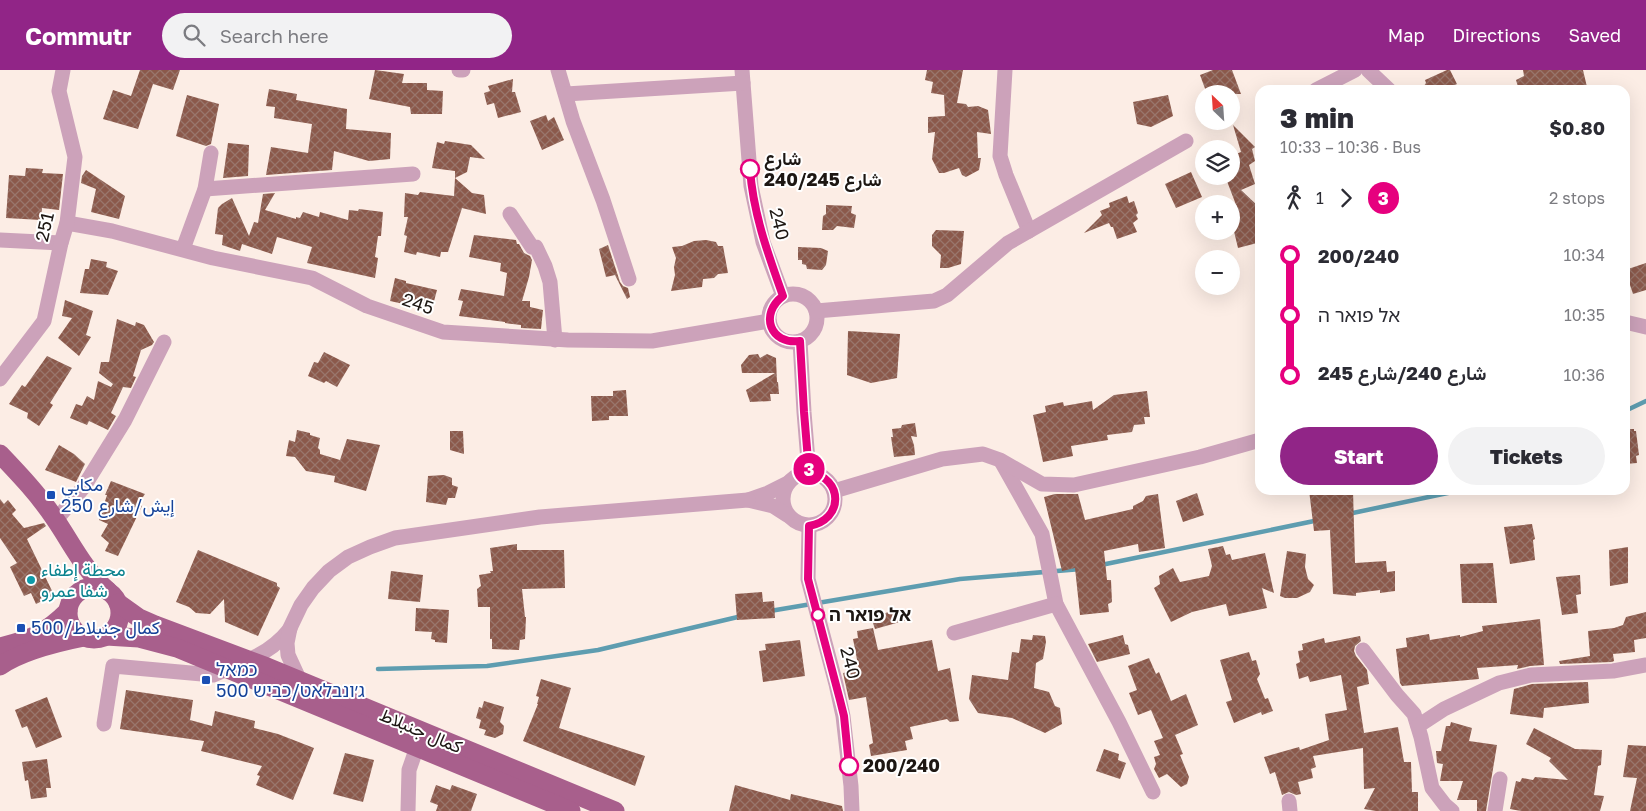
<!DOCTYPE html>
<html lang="en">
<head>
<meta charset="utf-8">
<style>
	body { margin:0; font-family:"Golos Text",Vazirmatn,"Noto Sans Hebrew",sans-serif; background:#f2f2f3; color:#2b2b33; height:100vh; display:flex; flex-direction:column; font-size:19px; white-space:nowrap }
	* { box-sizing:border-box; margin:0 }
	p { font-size:16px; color:#7c7c81 }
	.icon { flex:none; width:28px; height:28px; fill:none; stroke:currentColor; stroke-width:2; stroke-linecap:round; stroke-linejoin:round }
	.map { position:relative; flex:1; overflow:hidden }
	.drawer { position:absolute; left:1255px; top:15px; width:375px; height:410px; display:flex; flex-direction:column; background:#fff; border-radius:15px; box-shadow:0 5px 20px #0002 }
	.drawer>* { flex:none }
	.badge { padding:0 10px; border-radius:16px; font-size:18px; line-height:32px }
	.needle { width:32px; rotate:335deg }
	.controls { position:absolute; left:1195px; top:15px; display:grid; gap:10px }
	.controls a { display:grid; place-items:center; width:45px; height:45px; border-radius:50%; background:#fff; box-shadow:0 5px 20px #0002; font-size:25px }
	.map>.badge { position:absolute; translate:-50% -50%; box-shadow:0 0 0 2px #fff }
	.legs { display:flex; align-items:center; gap:8px; height:55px; padding:0 25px; font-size:16px }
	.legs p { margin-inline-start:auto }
	.head { display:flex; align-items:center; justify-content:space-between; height:85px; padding:0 25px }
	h1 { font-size:28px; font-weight:800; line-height:38px }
	.action { display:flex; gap:10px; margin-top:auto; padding:10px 25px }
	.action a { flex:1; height:58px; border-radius:30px; background:#912587; color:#fff; font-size:20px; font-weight:800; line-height:58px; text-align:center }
	.action a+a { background:#f2f2f3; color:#2b2b33 }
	ul { padding:0 25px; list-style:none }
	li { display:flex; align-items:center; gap:18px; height:60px; font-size:19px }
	li i { display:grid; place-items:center; width:8px; height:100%; margin:0 6px; background:currentColor }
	li i::after { content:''; width:12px; height:12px; margin:-6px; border:4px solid; border-radius:50%; background:#fff }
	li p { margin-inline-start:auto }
	li:first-child i { background:linear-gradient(#0000 50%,currentColor 0) }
	li:last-child i { background:linear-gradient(currentColor 50%,#0000 0) }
	header { display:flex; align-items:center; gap:30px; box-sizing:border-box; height:70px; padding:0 25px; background:#912587; color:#fff }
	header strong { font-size:24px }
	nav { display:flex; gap:28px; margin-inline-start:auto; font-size:18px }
	.search { width:350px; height:45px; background:#f2f2f3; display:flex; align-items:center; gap:12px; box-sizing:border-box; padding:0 18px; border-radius:28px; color:#7c7c81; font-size:19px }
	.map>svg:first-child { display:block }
</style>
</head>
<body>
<header>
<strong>Commutr</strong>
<div class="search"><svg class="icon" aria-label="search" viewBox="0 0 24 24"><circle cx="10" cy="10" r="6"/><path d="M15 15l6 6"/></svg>Search here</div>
<nav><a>Map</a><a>Directions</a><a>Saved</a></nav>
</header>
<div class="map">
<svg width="1646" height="741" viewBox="0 0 1646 741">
	<defs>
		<pattern id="building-cross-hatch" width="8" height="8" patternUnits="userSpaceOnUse" patternTransform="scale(1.25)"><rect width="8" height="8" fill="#8b594b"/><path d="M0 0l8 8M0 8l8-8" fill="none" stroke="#99766c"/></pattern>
	</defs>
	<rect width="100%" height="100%" fill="#fcede5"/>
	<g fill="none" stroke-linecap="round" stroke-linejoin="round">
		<!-- stream -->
		<g stroke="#5e9db0" stroke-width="4.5">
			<polyline points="1625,341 1646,331"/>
			<polyline points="1348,444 1462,420"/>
			<polyline points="1101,495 1319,450"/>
			<polyline points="770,541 960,509 1081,499"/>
			<polyline points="378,599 487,596 598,580 742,546"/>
		</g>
	</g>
	<!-- building -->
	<g fill="url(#building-cross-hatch)">
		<polygon points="140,0 180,0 173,20 153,14 138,59 103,49 113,20 131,26"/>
		<polygon points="375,0 404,4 402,13 427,13 427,20 443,21 442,44 411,44 410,37 369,29"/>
		<polygon points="927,0 963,0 957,33 966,34 968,37 978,36 988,40 991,64 977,62 978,88 981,88 979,100 966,107 962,105 959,98 944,103 939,103 932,89 935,62 928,63 928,47 945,46 944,25 931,23 933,12 925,10"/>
		<polygon points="1213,0 1232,0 1241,24 1207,24 1200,5"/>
		<polygon points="1447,0 1450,0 1457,14 1449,18 1449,20 1421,20 1426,13 1425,10"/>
		<polygon points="1523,0 1583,0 1587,17 1579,20 1519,20 1516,10 1524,6"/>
		<polygon points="513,9 512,22 515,22 521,42 498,48 494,33 487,35 484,23 490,21 488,16"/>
		<polygon points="269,19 297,24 296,30 347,39 346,59 391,63 390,89 369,91 334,81 332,100 266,105 271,77 308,83 312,54 274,48 275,37 266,36"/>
		<polygon points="187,25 219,34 211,74 206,76 176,66"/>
		<polygon points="1168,25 1173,46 1151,57 1137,54 1133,32"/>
		<polygon points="546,45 548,51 554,47 564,70 542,80 530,51"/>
		<polygon points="1233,55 1255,77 1252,79 1255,91 1249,95 1255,114 1241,120 1260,138 1260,169 1257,169 1257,173 1238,178 1231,149 1231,142 1238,140 1225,106 1231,106 1231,86 1241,82"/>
		<polygon points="445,71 471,75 485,89 470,87 467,102 455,108 455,101 432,98 437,72 444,74"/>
		<polygon points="228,73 249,75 248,106 223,108"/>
		<polygon points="26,98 43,99 42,103 63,104 59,140 42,138 41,150 6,148 9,105 25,106"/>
		<polygon points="86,100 125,126 119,149 91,142 96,119 81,113 82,106"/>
		<polygon points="1191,102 1202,127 1176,138 1165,114"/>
		<polygon points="455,108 472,123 484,125 486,144 462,138 448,182 441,182 440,187 417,182 416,185 404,182 407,166 404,165 408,147 404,147 405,123 418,125 420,122 454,126"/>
		<polygon points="275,123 265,140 296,149 296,147 300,148 303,142 319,147 320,142 348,150 349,140 358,141 359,139 383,142 381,166 378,166 375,187 378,188 375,208 307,193 312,177 277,167 272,184 242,174 240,181 222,175 223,165 215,164 218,138 222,134 232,128 249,166 254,152 258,153 263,124"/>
		<polygon points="1127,126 1129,133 1134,131 1138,143 1136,145 1138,149 1133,153 1137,162 1117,169 1113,157 1111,157 1109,153 1084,163 1102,145 1100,141 1110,137 1109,133"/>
		<polygon points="826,135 852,136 851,143 856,145 854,158 837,156 833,160 822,160 823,146 826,144"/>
		<polygon points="936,160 964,161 961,194 948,198 940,198 941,185 932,176 932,165"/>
		<polygon points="474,165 516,170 517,174 519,174 524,183 530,186 532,190 529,207 522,231 530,231 530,237 543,240 541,259 521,258 521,255 505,253 505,252 459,246 463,231 458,230 461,219 504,226 507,203 500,201 501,193 469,187"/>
		<polygon points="706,170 716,172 718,176 723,176 728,203 718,204 714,208 703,209 702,217 671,221 675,205 674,197 676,188 672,177 682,176 694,171"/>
		<polygon points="608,175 620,212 623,216 628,218 630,227 627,229 615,205 606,207 599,179"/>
		<polygon points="798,177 821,178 828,181 826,195 822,200 807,199 806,195 802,194 802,190 798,190"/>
		<polygon points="91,189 107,192 106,197 118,201 108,225 80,223 85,199 89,199"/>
		<polygon points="1646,193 1646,220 1633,224 1625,200"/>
		<polygon points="395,208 406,211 406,213 437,220 433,235 422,238 390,231"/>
		<polygon points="65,230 93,241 86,265 91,267 79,286 58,268 72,248 62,246"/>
		<polygon points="117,249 135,256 136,252 144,255 154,272 152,275 141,280 133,306 136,307 131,318 123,317 111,343 116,346 108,360 89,351 87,355 70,348 76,334 82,336 87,326 94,330 98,311 111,317 113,314 99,303 101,292 109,292"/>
		<polygon points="848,261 900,264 897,308 871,313 847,305"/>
		<polygon points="324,282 350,295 337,317 326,311 324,313 308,306 314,292 318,293"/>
		<polygon points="758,284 760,288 767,284 776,288 777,312 778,312 779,324 770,324 771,331 750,332 746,320 775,303 742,303 741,295 749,285"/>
		<polygon points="47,286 72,298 50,333 53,335 39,356 27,348 28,343 9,334 22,315 25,317"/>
		<polygon points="626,320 628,346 609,346 609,350 592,351 591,326 613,326 613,321"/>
		<polygon points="1147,321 1150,347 1144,347 1145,354 1134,355 1132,362 1107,365 1108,370 1071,376 1073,386 1043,392 1033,345 1046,342 1045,336 1063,332 1064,336 1092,331 1093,340 1114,325"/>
		<polygon points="915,353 917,367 911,366 914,375 915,385 894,387 891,367 893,367 892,359 901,358 902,355"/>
		<polygon points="1625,359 1634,359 1634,361 1636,361 1639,385 1636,386 1637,393 1625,394"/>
		<polygon points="297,360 310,363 310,365 320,368 318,378 320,380 320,384 340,390 347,369 380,375 366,421 334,412 335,406 306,401 295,387 286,386 289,370 295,372"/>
		<polygon points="450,361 463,361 464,384 450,380"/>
		<polygon points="59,375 74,384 85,394 76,412 45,400"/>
		<polygon points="444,405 452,408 452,415 458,417 455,428 448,428 446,435 426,432 428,406"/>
		<polygon points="111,411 145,424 139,433 142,436 118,486 105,481 109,473 101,466 108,454 99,450 107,425 105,425"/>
		<polygon points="1309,420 1353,420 1355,493 1386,491 1387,502 1395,501 1395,521 1380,523 1380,520 1356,523 1356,526 1333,524 1330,460 1314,461"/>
		<polygon points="1197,423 1204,445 1183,452 1176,431"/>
		<polygon points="1055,424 1078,424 1085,450 1133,439 1133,436 1143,431 1146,426 1158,424 1165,478 1139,482 1138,474 1104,481 1107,510 1111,510 1112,532 1108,534 1109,542 1080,545 1075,498 1062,501 1044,427"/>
		<polygon points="0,429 4,434 8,430 16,440 12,444 24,458 44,453 46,456 27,469 54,525 36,534 31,523 24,526 10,497 17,493 0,468"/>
		<polygon points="1532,454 1535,469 1533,470 1535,490 1510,494 1504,457"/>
		<polygon points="517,474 517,480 564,480 565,518 522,519 525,547 526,547 525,569 520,570 519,580 492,579 492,569 490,569 490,537 478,537 477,519 481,516 479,505 491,503 490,501 493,501 490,478"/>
		<polygon points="1223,476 1226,485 1230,484 1232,490 1265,483 1274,523 1262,518 1267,538 1229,546 1226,534 1192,542 1171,552 1154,518 1160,514 1159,506 1173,498 1180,512 1209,506 1212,496 1208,479"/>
		<polygon points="1628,477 1628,513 1610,516 1609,480"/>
		<polygon points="198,480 277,513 277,516 280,518 258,566 225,552 224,529 210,544 196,543 189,537 176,532"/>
		<polygon points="1287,481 1306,484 1305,497 1308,509 1314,515 1310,522 1297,528 1285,528 1280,526"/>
		<polygon points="1493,493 1497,533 1462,533 1460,494"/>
		<polygon points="391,501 423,505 420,532 388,529"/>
		<polygon points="1580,505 1581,524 1576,525 1578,543 1562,545 1556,507"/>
		<polygon points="762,522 763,532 774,531 775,548 737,550 735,524"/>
		<polygon points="416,538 449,540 447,573 435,572 435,570 431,569 432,562 415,561"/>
		<polygon points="903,538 907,550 875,559 871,547"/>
		<polygon points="1646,542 1646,568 1634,570 1635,582 1613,584 1614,591 1612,592 1560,594 1559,591 1590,586 1588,561 1614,558 1623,555 1626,547"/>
		<polygon points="1540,549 1544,595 1530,596 1517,599 1518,595 1477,598 1479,609 1402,616 1400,613 1396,579 1407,577 1406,568 1429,564 1430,570 1460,565 1460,567 1483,561 1482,556"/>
		<polygon points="873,558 878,580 932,570 938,601 950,598 959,651 950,652 947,649 910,657 913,669 905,671 907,680 871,686 869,675 873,673 866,627 849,630 843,603 859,600 853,569 858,568 857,561"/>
		<polygon points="1033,565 1045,566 1046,572 1043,589 1036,593 1034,618 1049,622 1055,636 1060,638 1062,654 1045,663 1012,648 978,643 969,629 972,605 1008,610 1012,582 1019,583 1021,569 1032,570"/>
		<polygon points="1123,565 1125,574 1128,575 1130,584 1097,592 1088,574"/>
		<polygon points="1360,566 1361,571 1355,576 1354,581 1356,586 1367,600 1369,614 1357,617 1364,663 1398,657 1404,692 1411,692 1412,722 1418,722 1418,741 1376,741 1364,739 1375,718 1364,719 1363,678 1313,686 1316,697 1311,699 1313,708 1298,712 1301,724 1296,725 1289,722 1282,725 1275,702 1270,704 1264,687 1299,677 1300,680 1329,670 1325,644 1347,640 1341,605 1310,612 1308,606 1299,609 1296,594 1300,592 1298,581 1303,580 1302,574 1324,568 1325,573"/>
		<polygon points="800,570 805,606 763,612 759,581 766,580 765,574"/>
		<polygon points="1249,582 1252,591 1256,590 1260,604 1257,609 1265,629 1268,628 1273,641 1262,645 1261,642 1234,653 1226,632 1232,630 1220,590"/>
		<polygon points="1149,588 1156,604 1159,602 1171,631 1186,624 1198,655 1175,665 1183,684 1180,685 1189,707 1187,714 1181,717 1167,704 1159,708 1154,699 1156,694 1154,687 1160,685 1154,671 1163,668 1151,640 1138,645 1129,623 1137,620 1128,596"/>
		<polygon points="541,609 571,618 559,658 645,686 635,716 523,671 538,634 537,634 539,627 536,626"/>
		<polygon points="1588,612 1589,633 1544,638 1543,648 1510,644 1514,619 1532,614"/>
		<polygon points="126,620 193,630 190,650 212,656 215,641 255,651 254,658 278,664 314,678 293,730 256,715 260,706 257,705 262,696 201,681 204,671 120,659"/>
		<polygon points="47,627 62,667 36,678 27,656 22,658 15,640"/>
		<polygon points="484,631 504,637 500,652 504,656 503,664 495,668 484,665 486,660 479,658 481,650 476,648 479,637 482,638"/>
		<polygon points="1451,652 1472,658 1469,671 1497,675 1486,741 1477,741 1477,730 1457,730 1463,711 1440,711 1443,694 1437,693 1436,681 1441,681 1446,656 1450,656"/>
		<polygon points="1534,658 1575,679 1602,680 1601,695 1598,696 1594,725 1604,726 1600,741 1521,741 1510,739 1516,711 1520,712 1522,708 1533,710 1535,707 1568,710 1549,691 1551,688 1526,674"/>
		<polygon points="1628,675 1646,676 1646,741 1630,741 1637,708 1623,707"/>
		<polygon points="1104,679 1119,684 1118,690 1126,693 1120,709 1096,701"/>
		<polygon points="345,683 374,690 363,732 333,724"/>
		<polygon points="47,689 51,718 46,718 47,727 31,729 28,710 25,711 22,692"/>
		<polygon points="436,715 450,720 452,715 477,724 471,741 436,741 438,735 430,732"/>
		<polygon points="735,715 790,730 791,724 842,736 843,741 729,741"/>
	</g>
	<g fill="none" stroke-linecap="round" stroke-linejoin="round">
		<!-- minor -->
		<g stroke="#cca2ba" stroke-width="15">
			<polyline points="459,0 463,0"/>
			<polyline points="558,0 573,51 603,130 629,209"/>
			<polyline points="742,0 751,116 763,172 783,226"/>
			<polyline points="1005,0 1000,86 1006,105 1029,161"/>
			<polyline points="1368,0 1389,20"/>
			<polyline points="1316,20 1355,0"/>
			<polyline points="566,24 743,13"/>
			<polyline points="205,119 413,104"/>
			<polyline points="510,144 532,177 536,177 545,196 550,212 555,270"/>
			<polyline points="67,153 112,161 213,188 312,208 367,236 443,262 568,270 652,271 769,251"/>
			<polyline points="0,170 61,173"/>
			<polyline points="183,179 205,119 211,83"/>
			<circle cx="793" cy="248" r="24"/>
			<polyline points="816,241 934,231 947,225 1008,173 1186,71"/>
			<polyline points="1625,252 1646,257"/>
			<polyline points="800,271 804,342 809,403"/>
			<polyline points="0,309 44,251 61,173 67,153 75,87 59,21 63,0"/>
			<polyline points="1001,391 1042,464 1056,534 1119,652 1153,722"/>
			<circle cx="809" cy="429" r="26"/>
			<polyline points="834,421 942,389 983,384 1000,390 1042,414 1074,415 1200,387 1260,370"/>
			<polyline points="787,445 773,436 748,430 768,423 788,413"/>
			<polyline points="56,450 83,418 125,350 164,272"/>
			<polyline points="809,456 808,509 836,614 843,646 851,716 852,741"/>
			<polyline points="954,563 1056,534"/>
			<polyline points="1363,580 1397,625 1414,644 1421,667 1432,718 1445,735 1452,741"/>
			<path d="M248 590C266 583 278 574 290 559"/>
			<polyline points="300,611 288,585 287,573 290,558 301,535 313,518 329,501 348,487 370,477 395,468 540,447 748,430"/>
			<polyline points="104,654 113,596 213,605 227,599"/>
			<polyline points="1418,656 1444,639 1499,613 1531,605 1613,601 1646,595"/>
			<polyline points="1289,731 1290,741"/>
			<polyline points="408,741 409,700 417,677"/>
			<polyline points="1495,741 1500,709"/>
		</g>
		<!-- major -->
		<g stroke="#a85f8c" stroke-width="19">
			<path d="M0 384C20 405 39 425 55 449 72 474 84 500 108 521"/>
			<circle cx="94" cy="543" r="26"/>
			<polyline points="118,533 139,548 155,555 267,597 615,741"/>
			<polyline points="106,566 139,568 177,578 571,741"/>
			<path d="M0 577C31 569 45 564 68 541"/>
			<path d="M0 596C20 582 59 572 84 567"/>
		</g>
	</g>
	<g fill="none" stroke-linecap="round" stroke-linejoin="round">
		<!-- line-1 casing -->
		<g stroke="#fff" stroke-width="11">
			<path id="line-1" d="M750 99C753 143 768 184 783 226 759 244 770 275 800 271L804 342 809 402C844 408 844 450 809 456L808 509 840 630 844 646 849 696"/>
		</g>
		<!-- line-1 -->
		<use href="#line-1" stroke="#e6007e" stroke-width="8"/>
	</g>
	<!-- markers -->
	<g fill="#fff" stroke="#e6007e" stroke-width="2.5">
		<circle cx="750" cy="99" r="9"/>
		<circle cx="818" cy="545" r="6"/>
		<circle cx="849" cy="696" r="9"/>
	</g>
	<g fill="#1a4fb4" stroke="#fff" stroke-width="2">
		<rect x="46" y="420" width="10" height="10" rx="2.5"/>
		<rect x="16" y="553" width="10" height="10" rx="2.5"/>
		<rect x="201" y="605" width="10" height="10" rx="2.5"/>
	</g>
	<circle fill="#0f9aa8" stroke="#fff" stroke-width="2" cx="31" cy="510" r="5"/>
	<g text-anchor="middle" stroke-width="4" stroke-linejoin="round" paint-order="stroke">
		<!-- stop labels -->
		<g font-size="18" font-weight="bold" fill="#1d1713" stroke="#fff" text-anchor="start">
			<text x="764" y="95">شارع<tspan x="764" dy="21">240/شارع 245</tspan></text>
			<text x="829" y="551">אל פואר ה</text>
			<text x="863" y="702">200/240</text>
		</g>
		<!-- street labels -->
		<g font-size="18" fill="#1d1713" stroke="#fff">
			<text transform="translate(779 154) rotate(76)" y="6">240</text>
			<text transform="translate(45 157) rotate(-77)" y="6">251</text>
			<text transform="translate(418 234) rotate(19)" y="6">245</text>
			<text transform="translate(850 593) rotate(75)" y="6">240</text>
			<text transform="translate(421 661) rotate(23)" y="6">كمال جنبلاط</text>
		</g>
		<!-- transit labels -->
		<g font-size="18" fill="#164399" stroke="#fff" text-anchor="start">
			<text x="61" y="421">مكابي<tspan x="61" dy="21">إيش/شارع 250</tspan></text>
			<text x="31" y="564">500/كمال جنبلاط</text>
			<text x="216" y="606">כמאל<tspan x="216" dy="21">ג׳ונבלאט/כביש 500</tspan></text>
		</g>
		<!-- culture labels -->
		<g font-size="18" fill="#0d838f" stroke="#fff" text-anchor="start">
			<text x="41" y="506">محطة إطفاء<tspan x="41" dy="21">شفا عمرو</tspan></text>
		</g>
	</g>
</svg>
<div class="controls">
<a><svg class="needle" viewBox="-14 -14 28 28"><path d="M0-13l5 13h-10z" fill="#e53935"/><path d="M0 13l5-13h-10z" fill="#7c7c81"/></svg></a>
<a><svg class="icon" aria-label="layers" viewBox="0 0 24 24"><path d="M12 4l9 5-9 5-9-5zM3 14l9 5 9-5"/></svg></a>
<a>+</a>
<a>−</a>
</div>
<b class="badge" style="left:809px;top:399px;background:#e6007e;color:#fff">3</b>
<section class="drawer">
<div class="head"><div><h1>3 min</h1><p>10:33 – 10:36 · Bus</p></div><b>$0.80</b></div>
<div class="legs"><svg class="icon" aria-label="walk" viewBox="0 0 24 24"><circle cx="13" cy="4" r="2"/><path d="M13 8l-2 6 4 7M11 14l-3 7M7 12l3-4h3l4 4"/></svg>1<svg class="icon" aria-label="forward" viewBox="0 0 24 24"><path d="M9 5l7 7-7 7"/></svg><b class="badge" style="background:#e6007e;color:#fff">3</b><p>2 stops</p></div>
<ul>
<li><i style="color:#e6007e"></i><b>200/240</b><p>10:34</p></li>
<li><i style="color:#e6007e"></i><span>אל פואר ה</span><p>10:35</p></li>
<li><i style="color:#e6007e"></i><b>شارع 240/شارع 245</b><p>10:36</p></li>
</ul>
<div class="action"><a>Start</a><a>Tickets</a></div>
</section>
</div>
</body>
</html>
